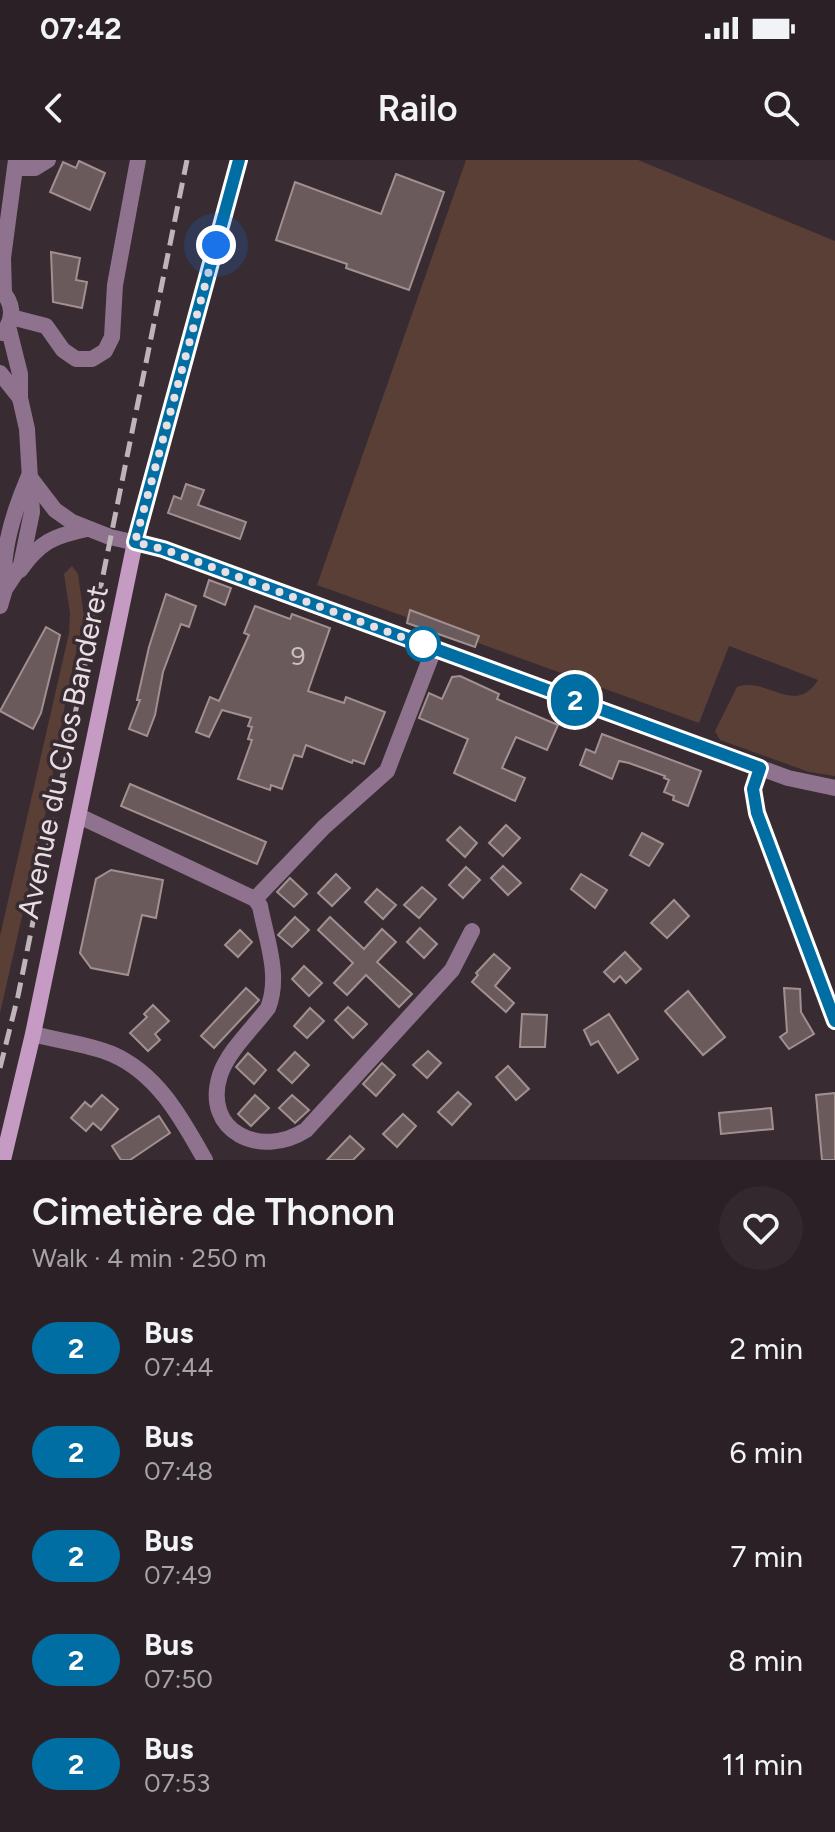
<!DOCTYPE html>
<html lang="en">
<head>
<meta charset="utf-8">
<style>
	body { margin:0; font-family:Figtree,sans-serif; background:#32282d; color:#f1f3f6; height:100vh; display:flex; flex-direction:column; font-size:30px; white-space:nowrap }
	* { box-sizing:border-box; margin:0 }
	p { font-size:26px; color:#a5a3a7 }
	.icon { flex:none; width:44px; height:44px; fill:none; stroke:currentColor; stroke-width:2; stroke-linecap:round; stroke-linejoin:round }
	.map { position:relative; height:1000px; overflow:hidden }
	.drawer { display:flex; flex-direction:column; background:#2a2025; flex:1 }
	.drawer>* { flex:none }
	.badge { padding:0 16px; border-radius:26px; font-size:28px; line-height:52px }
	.you { position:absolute; width:40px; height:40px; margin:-20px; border:6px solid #fff; border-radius:50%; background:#1a73e8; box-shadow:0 0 0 12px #1a73e833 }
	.map>.badge { position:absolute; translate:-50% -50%; box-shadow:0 0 0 4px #fff }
	.round { display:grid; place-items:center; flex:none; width:84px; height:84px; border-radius:42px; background:#32282d }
	.head { display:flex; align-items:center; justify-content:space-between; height:136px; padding:0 32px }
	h1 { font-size:38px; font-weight:600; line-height:60px }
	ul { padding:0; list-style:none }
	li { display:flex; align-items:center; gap:24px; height:104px; padding:0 32px }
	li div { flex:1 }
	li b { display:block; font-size:30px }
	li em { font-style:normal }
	li .badge { min-width:88px; font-weight:700; text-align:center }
	.status { display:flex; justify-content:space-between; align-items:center; height:56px; padding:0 40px; background:#2a2025; direction:ltr }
	.status svg { height:22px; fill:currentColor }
	header { display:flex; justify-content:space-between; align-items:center; height:104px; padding:0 32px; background:#2a2025; font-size:36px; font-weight:600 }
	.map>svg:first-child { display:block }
</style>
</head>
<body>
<div class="status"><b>07:42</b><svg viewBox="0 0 49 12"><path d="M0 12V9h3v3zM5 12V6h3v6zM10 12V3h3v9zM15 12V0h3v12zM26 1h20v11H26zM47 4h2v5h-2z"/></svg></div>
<header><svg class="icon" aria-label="back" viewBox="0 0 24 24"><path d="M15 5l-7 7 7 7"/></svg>Railo<svg class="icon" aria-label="search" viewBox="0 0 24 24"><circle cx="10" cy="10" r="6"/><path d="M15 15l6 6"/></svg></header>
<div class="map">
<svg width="835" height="1000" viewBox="0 0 835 1000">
	<rect width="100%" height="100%" fill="#382b31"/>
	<!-- green -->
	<g fill="#5a3f37">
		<path d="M466 0H638L835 81V616L809 612 720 580 715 571 737 527C767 516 795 557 818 520L729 486 699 563 462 477 460 482 440 475 428 465 426 470 407 463 406 457 317 425Z"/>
		<polygon points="72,406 78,414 84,456 66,539 46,651 0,853 0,776 69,473 70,453 64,414"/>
	</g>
	<!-- building -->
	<g fill="#6b5a5b" stroke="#a29091" stroke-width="2">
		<polygon points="79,1 105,13 90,50 50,32 63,2 76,8"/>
		<polygon points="396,14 444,32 409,130 346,108 347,104 276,80 295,22 381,54"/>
		<polygon points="51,92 80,98 76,120 87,122 82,148 53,142"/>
		<polygon points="186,324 204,330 198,345 246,362 240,379 168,353 174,336 181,339"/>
		<polygon points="209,420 231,428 225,445 204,436"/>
		<polygon points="166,434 196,446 189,467 181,464 163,512 155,555 147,576 129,569 140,540 137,540 149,487"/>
		<polygon points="255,446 290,459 292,454 330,468 308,531 344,543 346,537 385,552 364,604 353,600 352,603 306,585 302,597 294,595 282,629 271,625 270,630 238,619 252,580 248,579 252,567 248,566 251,558 222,550 209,577 196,572 210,537 219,541 249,475 244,473"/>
		<polygon points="410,450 479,476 475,487 407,463"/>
		<polygon points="46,467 60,475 41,553 33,569 0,551"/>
		<polygon points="460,516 499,534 497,539 558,565 547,590 516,577 502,608 525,618 515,641 454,613 468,579 419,558 429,533 442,539 452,517"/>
		<polygon points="602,574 701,611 688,646 673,640 674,636 664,632 669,620 664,618 665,616 629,603 619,601 612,619 580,605 586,589 595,593"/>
		<polygon points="130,624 266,682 257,704 121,646"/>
		<polygon points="506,665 520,678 503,696 489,683"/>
		<polygon points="460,667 477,683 465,697 447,680"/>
		<polygon points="642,673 663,684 649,706 630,695"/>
		<polygon points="503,706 521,723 508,735 491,718"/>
		<polygon points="466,707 480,720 463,738 449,725"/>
		<polygon points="111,710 163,720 156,758 142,755 128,815 91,808 80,793 96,719"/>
		<polygon points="336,714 350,728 332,746 318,733"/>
		<polygon points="581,714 607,730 595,748 571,729"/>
		<polygon points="290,718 307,734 294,747 277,732"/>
		<polygon points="422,727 436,739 419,758 404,745"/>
		<polygon points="377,729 396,745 383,759 365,742"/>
		<polygon points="674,740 689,756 667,778 651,763"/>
		<polygon points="295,757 309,770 292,787 278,775"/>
		<polygon points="330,757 364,789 382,769 396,782 377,802 412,834 399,847 366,815 347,835 334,823 353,803 318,770"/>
		<polygon points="420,768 437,784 424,798 407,782"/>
		<polygon points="240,770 252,782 238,797 225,785"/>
		<polygon points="625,792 641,809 626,823 620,816 614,822 604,812"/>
		<polygon points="494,794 510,808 495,826 514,843 506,852 472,822 478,815 476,813"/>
		<polygon points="304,806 322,823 309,836 292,819"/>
		<polygon points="246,828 259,840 214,888 201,876"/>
		<polygon points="784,828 800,829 801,852 814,874 789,889 780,877 787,872"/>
		<polygon points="688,831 725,877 703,895 665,851"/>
		<polygon points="153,845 169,861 155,874 160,880 148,891 130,873 147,857 144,854"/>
		<polygon points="348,847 367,864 353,878 335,860"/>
		<polygon points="310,848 324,861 307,878 294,866"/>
		<polygon points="522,854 547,855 545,887 520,887"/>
		<polygon points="609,854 638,899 618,913 598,881 591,885 584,870"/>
		<polygon points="428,891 441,903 427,918 413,905"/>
		<polygon points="295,892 309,905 292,923 278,910"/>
		<polygon points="248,893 266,910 254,924 236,907"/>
		<polygon points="382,903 395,915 376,936 363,924"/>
		<polygon points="508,906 529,929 516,940 496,917"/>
		<polygon points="458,932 471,944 452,965 438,952"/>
		<polygon points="835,933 835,1000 822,1000 816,935"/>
		<polygon points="102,935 118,949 101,970 93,963 86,971 71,958 85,942 91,947"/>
		<polygon points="255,935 269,948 251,966 238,954"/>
		<polygon points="292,935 309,950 295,963 279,948"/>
		<polygon points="771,948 773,969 721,974 719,953"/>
		<polygon points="403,954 416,966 397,987 383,974"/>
		<polygon points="159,956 170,973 130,1000 121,1000 112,986"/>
		<polygon points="350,976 364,989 353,1000 327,1000"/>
	</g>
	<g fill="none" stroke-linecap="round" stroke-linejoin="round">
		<!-- minor -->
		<g stroke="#8f738e" stroke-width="16">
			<polyline points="16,8 35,8 48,0"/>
			<polyline points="11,157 46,166 63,190 76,199 92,199 105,191 112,177 115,125 138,0"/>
			<polyline points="29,316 55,350 72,362 110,377 163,389 788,618 835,628"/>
			<path d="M20 410C40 382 53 376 87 369"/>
			<polyline points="760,608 753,629 757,653 835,861"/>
			<path d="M79 656 255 739 260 746C266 778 281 816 268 848 253 868 228 891 220 915 202 972 261 999 306 970L452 810 472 771"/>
			<polyline points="255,739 324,667 387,611 434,489"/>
			<path d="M33 874C59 881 88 884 112 894 158 914 182 959 205 1000"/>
		</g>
		<!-- tertiary -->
		<g stroke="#8f738e" stroke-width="16">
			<path d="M0 129C14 143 15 158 3 173"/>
			<polyline points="4,133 3,98 16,0"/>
			<polyline points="0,213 20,238"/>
			<path d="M5 429C0 393 14 351 28 318"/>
			<polyline points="0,446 5,429 21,405 32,352 27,269 20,238 20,214 8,166"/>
		</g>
		<!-- secondary -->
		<polyline stroke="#c59ac3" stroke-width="16" points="3,1000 33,874 135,382 239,0"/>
		<!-- rail -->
		<polyline stroke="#beb4b9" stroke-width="5" stroke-dasharray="16 8" stroke-linecap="butt" points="0,908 18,836 187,0"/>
	</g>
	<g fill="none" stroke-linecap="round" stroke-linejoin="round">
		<!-- line casing -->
		<g stroke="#fff" stroke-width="18">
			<polyline id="line" points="239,0 135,382 163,389 760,608 753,629 757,653 835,861"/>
		</g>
		<!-- line -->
		<use href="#line" stroke="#006da3" stroke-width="12"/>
		<!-- walk -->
		<polyline stroke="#e8dfe3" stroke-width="8" stroke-dasharray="0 14.4" points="216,85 135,382 163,389 429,487 423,484"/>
	</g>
	<!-- markers -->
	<circle fill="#fff" stroke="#006da3" stroke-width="4" cx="423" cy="484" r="16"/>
	<g text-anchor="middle" stroke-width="7" stroke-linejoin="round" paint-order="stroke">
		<!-- number labels -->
		<g font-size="26" fill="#c9bec1">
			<text x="298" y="505">9</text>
		</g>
		<!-- street labels -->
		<g font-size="30" fill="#e8dfe3" stroke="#382b31">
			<text transform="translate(63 592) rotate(-78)" y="10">Avenue du Clos Banderet</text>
		</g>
	</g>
</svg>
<div class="you" style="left:216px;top:85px"></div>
<b class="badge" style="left:575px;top:540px;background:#006da3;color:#fff">2</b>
</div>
<section class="drawer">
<div class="head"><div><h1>Cimetière de Thonon</h1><p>Walk · 4 min · 250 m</p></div><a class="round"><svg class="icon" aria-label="heart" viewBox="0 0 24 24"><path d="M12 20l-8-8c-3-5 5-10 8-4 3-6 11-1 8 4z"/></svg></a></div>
<ul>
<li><span class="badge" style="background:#006da3;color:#fff">2</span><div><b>Bus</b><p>07:44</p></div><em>2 min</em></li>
<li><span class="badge" style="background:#006da3;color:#fff">2</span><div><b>Bus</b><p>07:48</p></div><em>6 min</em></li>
<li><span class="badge" style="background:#006da3;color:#fff">2</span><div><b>Bus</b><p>07:49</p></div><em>7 min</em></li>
<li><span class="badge" style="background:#006da3;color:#fff">2</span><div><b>Bus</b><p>07:50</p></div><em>8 min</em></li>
<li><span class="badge" style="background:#006da3;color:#fff">2</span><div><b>Bus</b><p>07:53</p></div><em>11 min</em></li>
</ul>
</section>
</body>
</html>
